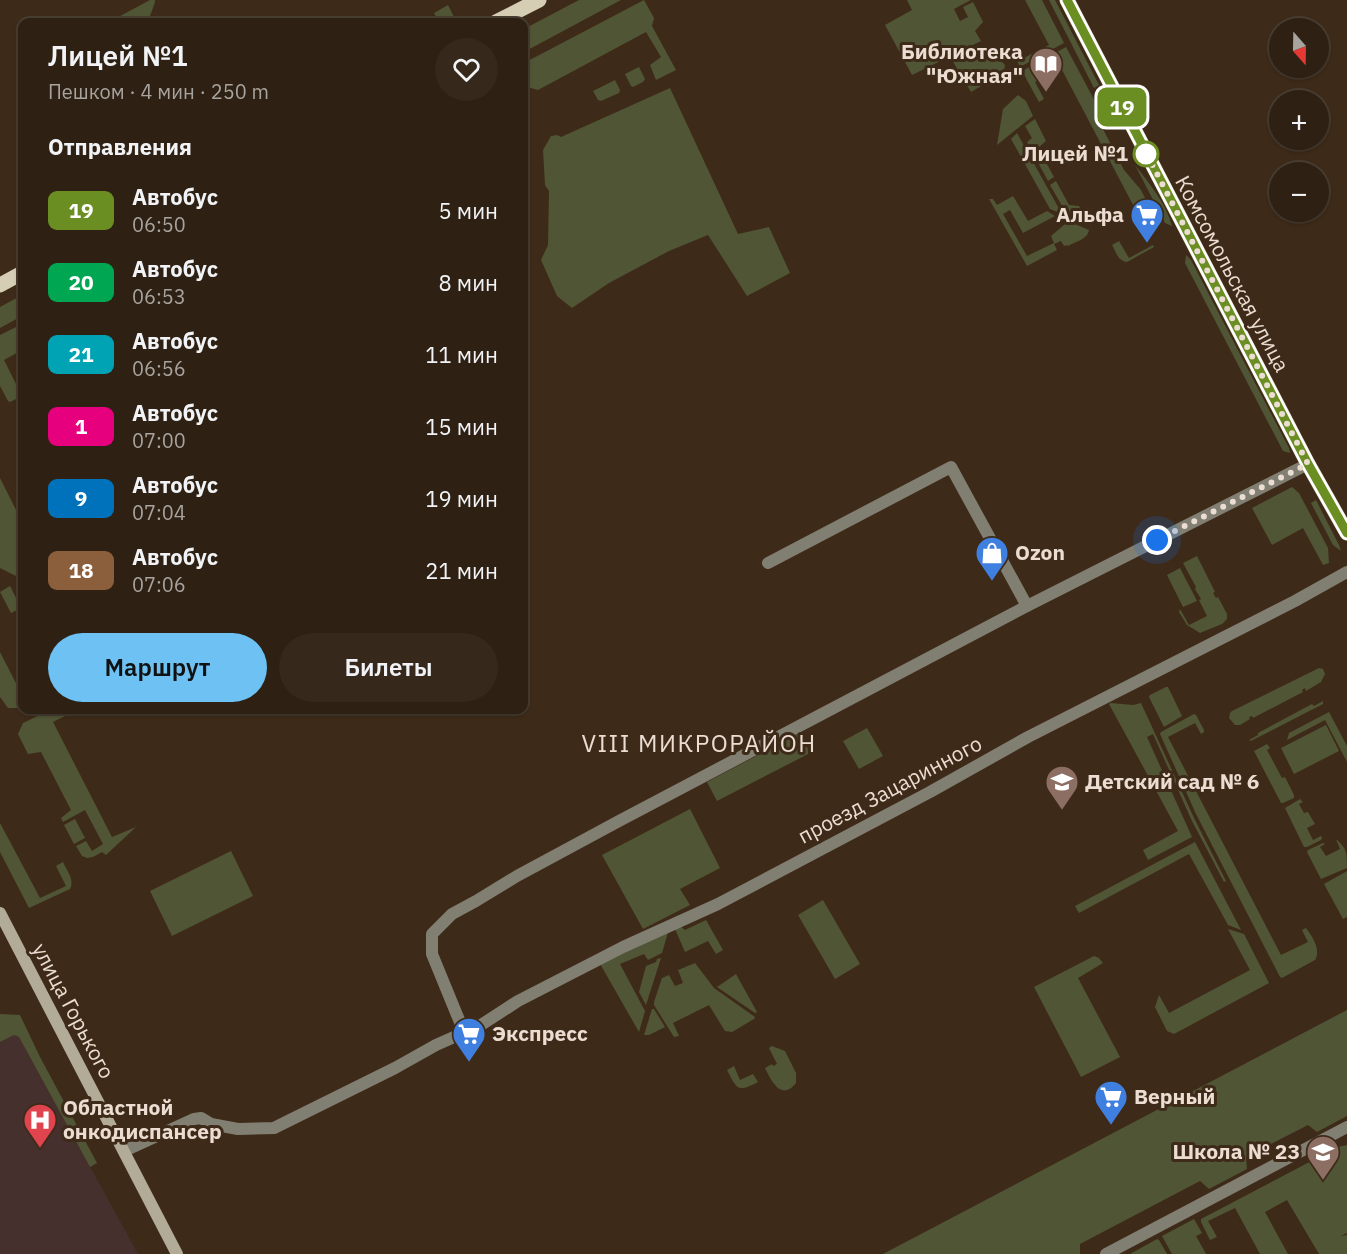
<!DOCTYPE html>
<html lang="ru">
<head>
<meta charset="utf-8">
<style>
	body { margin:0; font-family:"IBM Plex Sans",sans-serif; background:#36281b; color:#f1f3f6; height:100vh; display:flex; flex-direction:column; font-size:22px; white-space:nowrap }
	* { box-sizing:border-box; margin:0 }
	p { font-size:20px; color:#a7a39f }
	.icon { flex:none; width:33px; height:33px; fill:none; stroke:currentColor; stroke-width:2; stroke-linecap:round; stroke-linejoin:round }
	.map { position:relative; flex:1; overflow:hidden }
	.panel { position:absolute; left:18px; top:18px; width:510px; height:696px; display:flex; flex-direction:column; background:#2e2012; border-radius:12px; box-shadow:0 2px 4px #0004,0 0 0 2px #493e32 }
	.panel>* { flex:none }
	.badge { padding:0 12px; border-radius:9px; font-size:21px; line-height:39px }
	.needle { width:39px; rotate:160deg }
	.controls { position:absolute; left:1269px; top:18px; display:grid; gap:12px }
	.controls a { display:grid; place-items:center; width:60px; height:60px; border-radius:50%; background:#2e2012; box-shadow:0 2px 4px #0004,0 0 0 2px #493e32; font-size:30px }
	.you { position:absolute; width:30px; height:30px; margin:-15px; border:4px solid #fff; border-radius:50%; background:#1a73e8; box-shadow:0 0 0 9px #1a73e833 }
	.map>.badge { position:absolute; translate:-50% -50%; box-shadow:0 0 0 3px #fff }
	h2 { padding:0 30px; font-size:22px; line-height:54px }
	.round { display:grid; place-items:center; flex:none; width:63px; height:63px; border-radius:32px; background:#36281b }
	.summary { display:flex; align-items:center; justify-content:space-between; height:102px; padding:0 30px }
	h1 { font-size:28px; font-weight:600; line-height:45px }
	.action { display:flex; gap:12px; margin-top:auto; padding:12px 30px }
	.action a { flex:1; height:69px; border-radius:36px; background:#6ec2f3; color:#111; font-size:24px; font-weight:600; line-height:69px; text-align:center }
	.action a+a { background:#36281b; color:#f1f3f6 }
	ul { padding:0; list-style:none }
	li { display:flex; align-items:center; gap:18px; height:72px; padding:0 30px }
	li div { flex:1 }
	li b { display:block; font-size:22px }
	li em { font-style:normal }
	li .badge { min-width:66px; font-weight:700; text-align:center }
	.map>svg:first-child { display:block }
</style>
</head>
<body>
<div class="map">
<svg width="1347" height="1254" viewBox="0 0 1347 1254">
	<rect width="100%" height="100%" fill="#3e2a18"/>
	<!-- medical -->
	<polygon fill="#45302d" points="14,1035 19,1037 138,1254 0,1254 0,1042"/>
	<!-- green -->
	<g fill="#505535">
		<polygon points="150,0 155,0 155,2 148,22 109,22"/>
		<polygon points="579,0 621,0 524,52 524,29"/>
		<polygon points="644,0 654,18 652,26 676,70 656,80 650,65 661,57 646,32 538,90 527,87 524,74 524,63"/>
		<polygon points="907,0 971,0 954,9 960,21 968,17 963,7 973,2 983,22 975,31 981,41 912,75 885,25 912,10"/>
		<polygon points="1025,0 1042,0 1064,43 1020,67 1012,50 1016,48 1022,59 1049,45"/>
		<polygon points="1049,0 1055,0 1099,85 1094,88"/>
		<polygon points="448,5 455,19 455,22 439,22 434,13"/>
		<polygon points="982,45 991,60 1002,62 1005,65 1004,70 998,76 971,92 952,60"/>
		<polygon points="1066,47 1098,107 1103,129 1124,170 1141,190 1153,214 1141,220 1061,68 1035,82 1044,99 1039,102 1022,71"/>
		<polygon points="639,67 645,79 643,82 633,87 631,86 625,74"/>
		<polygon points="615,80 620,90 619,93 601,101 598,100 593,91"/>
		<polygon points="670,88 738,234 769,227 790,273 747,296 708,235 669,251 609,283 572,308 557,296 541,260 548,245 549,191 545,185 543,150 551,136 557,135 561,137"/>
		<polygon points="1018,95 1026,101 1033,116 997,145 1003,109"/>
		<polygon points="1035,119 1046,141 1038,148 1054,177 1048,181 1027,142 1032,138 1025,126"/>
		<polygon points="1017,133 1062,214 1050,209 1011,139"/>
		<path d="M1135 165C1149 183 1166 203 1172 226L1165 223Z"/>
		<polygon points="1056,181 1069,205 1079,206 1085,219 1078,222 1069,218 1050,185"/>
		<path d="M1013 196 1028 221 1047 211 1055 216 1023 233 1010 210 1003 214 1027 256 1054 243 1051 236 1065 224 1070 222 1089 230C1088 239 1075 242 1068 246L1067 245 1064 246 1061 241 1054 244 1057 250 1027 266 989 199H993L997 205Z"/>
		<path d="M1119 241 1129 258 1153 245 1154 247 1127 262C1118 261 1116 252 1112 245Z"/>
		<polygon points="1186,255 1191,260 1289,448 1290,453 1283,451 1185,263"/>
		<polygon points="22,295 22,316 0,328 0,307"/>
		<polygon points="22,324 22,350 4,360 17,386 22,384 22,396 10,402 8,401 0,386 0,335"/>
		<polygon points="0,478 22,522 22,574 18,577 0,568"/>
		<polygon points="1292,487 1299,493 1328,548 1329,563 1323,565 1303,528 1272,545 1252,508"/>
		<polygon points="1316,500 1339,545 1341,551 1333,545 1311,503"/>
		<polygon points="1197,556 1215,592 1213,593 1216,598 1218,597 1227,614 1227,619 1222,624 1200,633 1187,625 1179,612 1180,609 1189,625 1207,616 1199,600 1201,599 1195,589 1196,587 1183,563"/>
		<polygon points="1180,568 1197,601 1183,607 1167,575"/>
		<polygon points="10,586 21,608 11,613 0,592"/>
		<polygon points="0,652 22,695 22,707 19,708 8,708 0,697"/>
		<polygon points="1319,668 1323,669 1325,674 1321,682 1306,691 1305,688 1302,690 1303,692 1253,718 1252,716 1249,717 1250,719 1240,725 1235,725 1229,718 1230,713 1232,711"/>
		<polygon points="1166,687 1168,687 1182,716 1164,727 1149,697 1150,695"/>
		<polygon points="1323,701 1323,704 1251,741 1249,740 1258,735 1258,733 1312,704 1314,706"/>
		<polygon points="1111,703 1133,705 1141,703 1195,820 1226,881 1224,882 1192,821 1153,734 1147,737 1192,837 1148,860 1143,850 1178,831 1109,704"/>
		<polygon points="50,710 77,710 53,722 112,837 136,827 106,855 102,852 93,857 87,858 82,856 76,846 86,841 92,851 103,844 85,810 63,822 61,818 71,810 41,752 28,754 18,734 23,723"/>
		<polygon points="1329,712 1347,746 1347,762 1325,720 1287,740 1289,733"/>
		<path d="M1194 714 1196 715 1204 730V732L1201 734 1195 723 1168 737 1281 955 1308 942 1302 930 1306 928C1313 937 1321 950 1315 960L1282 978 1280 977 1196 814 1160 734 1161 732Z"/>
		<polygon points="1326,725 1339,751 1294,774 1281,748"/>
		<polygon points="867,728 883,756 859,769 843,741"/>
		<polygon points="800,733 810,753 717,801 707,782"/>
		<polygon points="1267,744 1270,748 1267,750 1282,778 1285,777 1294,795 1294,798 1283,803 1281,803 1254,751"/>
		<polygon points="1300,799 1303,802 1299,804 1304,813 1308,812 1315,824 1307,828 1313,840 1321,836 1322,838 1321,840 1307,847 1304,847 1285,808"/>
		<polygon points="690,809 720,868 680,889 690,905 643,929 602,855"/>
		<polygon points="75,819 85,838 74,844 64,825"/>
		<path d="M0 823 40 898 66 886 56 866 63 862C67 871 75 880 70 889L29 908 0 852Z"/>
		<path d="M1336 839C1347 849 1347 852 1347 868L1321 879 1307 852 1308 850 1323 843 1325 844 1320 847 1326 856 1340 849Z"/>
		<polygon points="1195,842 1241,930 1228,925 1189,854 1079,913 1075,906"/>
		<polygon points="231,851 253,896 172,936 150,891"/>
		<polygon points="1347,871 1347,917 1343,919 1324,884"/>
		<polygon points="823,900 860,964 835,979 798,915"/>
		<polygon points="706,920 723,950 716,954 708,941 685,952 675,929 679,925 685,930"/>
		<polygon points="669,929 662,953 648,960 644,954 620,964 645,1011 639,1032 599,962"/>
		<polygon points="1228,929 1244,934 1269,983 1174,1034 1167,1031 1155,1007 1159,995 1169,1013 1250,970"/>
		<polygon points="1094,956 1099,958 1103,963 1078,978 1120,1057 1081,1077 1034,987"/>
		<polygon points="661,958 646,1005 639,992 646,966 656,962 657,959"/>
		<polygon points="695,963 714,988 755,1017 754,1019 732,1032 725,1031 709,1005 673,1023 679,1036 674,1037 654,1005 654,1002 662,978 669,975 675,986 683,983 678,970"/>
		<polygon points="736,974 757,1012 755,1013 717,987"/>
		<polygon points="652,1009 654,1009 665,1027 649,1035 644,1035"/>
		<polygon points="1347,1010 1347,1116 1317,1132 1308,1125 1246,1157 1247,1169 1209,1189 1200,1181 1080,1244 1080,1254 883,1254"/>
		<polygon points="0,1014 20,1015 40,1057 97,1163 90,1167 19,1037 14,1035 0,1042"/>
		<path d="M772 1046 785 1051 796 1073V1083C781 1102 771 1080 765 1068L772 1064 773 1066 777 1064 769 1048Z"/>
		<path d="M734 1066 740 1080 753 1074 758 1082C737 1093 737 1089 727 1070Z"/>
		<polygon points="1347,1145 1347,1233 1341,1236 1347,1235 1347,1254 1319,1254 1287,1200 1265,1212 1288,1254 1260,1254 1235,1208 1208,1221 1217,1237 1210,1240 1201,1222 1201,1219 1338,1147"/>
		<polygon points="1194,1219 1202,1233 1196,1236 1206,1254 1172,1254 1162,1236"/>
		<polygon points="1157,1239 1159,1240 1167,1254 1130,1254"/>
	</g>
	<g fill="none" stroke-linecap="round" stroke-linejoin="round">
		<!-- minor -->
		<g stroke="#817e72" stroke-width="12">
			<polyline points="768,563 951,467 1027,606"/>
			<polyline points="464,1032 432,954 432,934 452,914 476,901 517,876 619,821 1027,606 1308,464"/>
			<polyline points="124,1151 194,1119 201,1118 211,1124 238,1129 274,1128 395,1068 436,1045 481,1025 518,1001 623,947 718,904 930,792 1028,737 1295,601 1347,572"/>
		</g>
		<!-- tertiary -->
		<polyline stroke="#817e72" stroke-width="12" points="1106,1254 1347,1127"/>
		<!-- secondary -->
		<polyline stroke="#b1ab97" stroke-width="12" points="0,913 177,1254"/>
		<!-- primary -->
		<g stroke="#d5ceb4" stroke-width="15">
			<polyline points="1067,0 1308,464 1347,533"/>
			<polyline points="496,22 539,0"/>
			<polyline points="0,285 22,273"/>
		</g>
	</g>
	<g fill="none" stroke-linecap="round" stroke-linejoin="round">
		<!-- line casing -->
		<g stroke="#fff" stroke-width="14">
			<polyline id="line" points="1067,0 1308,464 1347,533"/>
		</g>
		<!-- line -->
		<use href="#line" stroke="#6b8e23" stroke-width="9"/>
		<!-- walk -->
		<polyline stroke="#ebddd2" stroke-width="6" stroke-dasharray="0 10.8" points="1146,154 1142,145 1308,464 1157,540"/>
	</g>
	<!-- icons -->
	<defs>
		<g id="library-pin" transform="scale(1.725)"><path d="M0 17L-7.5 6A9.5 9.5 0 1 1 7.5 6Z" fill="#8d6e63" stroke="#3e2a18"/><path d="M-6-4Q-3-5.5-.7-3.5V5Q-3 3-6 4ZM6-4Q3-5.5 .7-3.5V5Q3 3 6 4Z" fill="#fff"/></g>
		<g id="supermarket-pin" transform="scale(1.725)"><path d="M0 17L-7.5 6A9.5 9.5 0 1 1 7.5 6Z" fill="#3f7fe0" stroke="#3e2a18"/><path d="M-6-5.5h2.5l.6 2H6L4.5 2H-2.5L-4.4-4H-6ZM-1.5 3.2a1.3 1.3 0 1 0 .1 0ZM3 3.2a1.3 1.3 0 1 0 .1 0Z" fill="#fff"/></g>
		<g id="shop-pin" transform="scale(1.725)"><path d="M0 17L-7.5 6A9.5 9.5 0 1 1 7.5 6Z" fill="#3f7fe0" stroke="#3e2a18"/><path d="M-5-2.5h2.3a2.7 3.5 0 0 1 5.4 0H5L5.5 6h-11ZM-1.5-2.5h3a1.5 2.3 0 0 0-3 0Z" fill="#fff"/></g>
		<g id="school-pin" transform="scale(1.725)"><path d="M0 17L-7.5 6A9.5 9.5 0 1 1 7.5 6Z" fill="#8d6e63" stroke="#3e2a18"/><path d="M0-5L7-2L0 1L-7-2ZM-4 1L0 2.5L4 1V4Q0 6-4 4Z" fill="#fff"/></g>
		<g id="hospital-pin" transform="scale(1.725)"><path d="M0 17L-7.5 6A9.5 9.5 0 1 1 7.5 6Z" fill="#e0444e" stroke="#3e2a18"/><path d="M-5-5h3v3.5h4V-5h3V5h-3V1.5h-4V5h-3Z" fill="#fff"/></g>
	</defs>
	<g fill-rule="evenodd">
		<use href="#library-pin" x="1046" y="64"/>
		<use href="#supermarket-pin" x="1147" y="215"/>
		<use href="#shop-pin" x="992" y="553"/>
		<use href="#school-pin" x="1062" y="782"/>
		<use href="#supermarket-pin" x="469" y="1034"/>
		<use href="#supermarket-pin" x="1111" y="1097"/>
		<use href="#hospital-pin" x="40" y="1120"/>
		<use href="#school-pin" x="1323" y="1152"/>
	</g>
	<!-- markers -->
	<circle fill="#fff" stroke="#6b8e23" stroke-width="3" cx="1146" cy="154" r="12"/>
	<g text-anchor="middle" stroke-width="6" stroke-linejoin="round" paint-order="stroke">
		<!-- poi labels -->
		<g font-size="21" font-weight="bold" fill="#ebddd2" stroke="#3e2a18" text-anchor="start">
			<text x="1023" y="59" text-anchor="end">Библиотека<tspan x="1023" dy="24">"Южная"</tspan></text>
			<text x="1124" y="222" text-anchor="end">Альфа</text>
			<text x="1015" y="560">Ozon</text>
			<text x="1085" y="789">Детский сад № 6</text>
			<text x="492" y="1041">Экспресс</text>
			<text x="1134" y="1104">Верный</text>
			<text x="63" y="1115">Областной<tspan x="63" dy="24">онкодиспансер</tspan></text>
			<text x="1300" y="1159" text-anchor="end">Школа № 23</text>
		</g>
		<!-- stop labels -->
		<g font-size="21" font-weight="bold" fill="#ebddd2" stroke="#3e2a18" text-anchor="end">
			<text x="1128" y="161">Лицей №1</text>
		</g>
		<!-- street labels -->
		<g font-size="21" fill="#ebddd2" stroke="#3e2a18">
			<text transform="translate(1232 274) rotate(62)" y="7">Комсомольская улица</text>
			<text transform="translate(890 790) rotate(-28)" y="7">проезд Зацаринного</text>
			<text transform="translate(73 1011) rotate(62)" y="7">улица Горького</text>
		</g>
		<!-- quarter labels -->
		<g font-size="24" letter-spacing="1.5" fill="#ebddd2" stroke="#3e2a18">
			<text x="699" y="752">VIII МИКРОРАЙОН</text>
		</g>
	</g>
</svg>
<div class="controls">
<a><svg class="needle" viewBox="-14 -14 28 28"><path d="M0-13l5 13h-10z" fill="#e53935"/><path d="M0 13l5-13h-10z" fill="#a7a39f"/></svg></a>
<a>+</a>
<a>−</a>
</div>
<div class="you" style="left:1157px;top:540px"></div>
<b class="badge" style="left:1122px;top:107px;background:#6b8e23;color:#fff">19</b>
<section class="panel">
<div class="summary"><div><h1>Лицей №1</h1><p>Пешком · 4 мин · 250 m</p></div><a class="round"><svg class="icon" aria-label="heart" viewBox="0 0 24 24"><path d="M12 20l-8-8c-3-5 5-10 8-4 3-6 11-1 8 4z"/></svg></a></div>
<h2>Отправления</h2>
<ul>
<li><span class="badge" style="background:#6b8e23;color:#fff">19</span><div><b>Автобус</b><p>06:50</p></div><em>5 мин</em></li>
<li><span class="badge" style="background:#00a651;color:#fff">20</span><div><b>Автобус</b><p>06:53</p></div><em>8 мин</em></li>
<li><span class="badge" style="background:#00a3b4;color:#fff">21</span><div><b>Автобус</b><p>06:56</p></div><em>11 мин</em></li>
<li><span class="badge" style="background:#e6007e;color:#fff">1</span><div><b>Автобус</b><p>07:00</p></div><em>15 мин</em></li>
<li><span class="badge" style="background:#0072bc;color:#fff">9</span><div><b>Автобус</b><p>07:04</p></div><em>19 мин</em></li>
<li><span class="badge" style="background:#8b5e3c;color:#fff">18</span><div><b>Автобус</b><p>07:06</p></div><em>21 мин</em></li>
</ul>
<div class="action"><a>Маршрут</a><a>Билеты</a></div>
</section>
</div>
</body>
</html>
